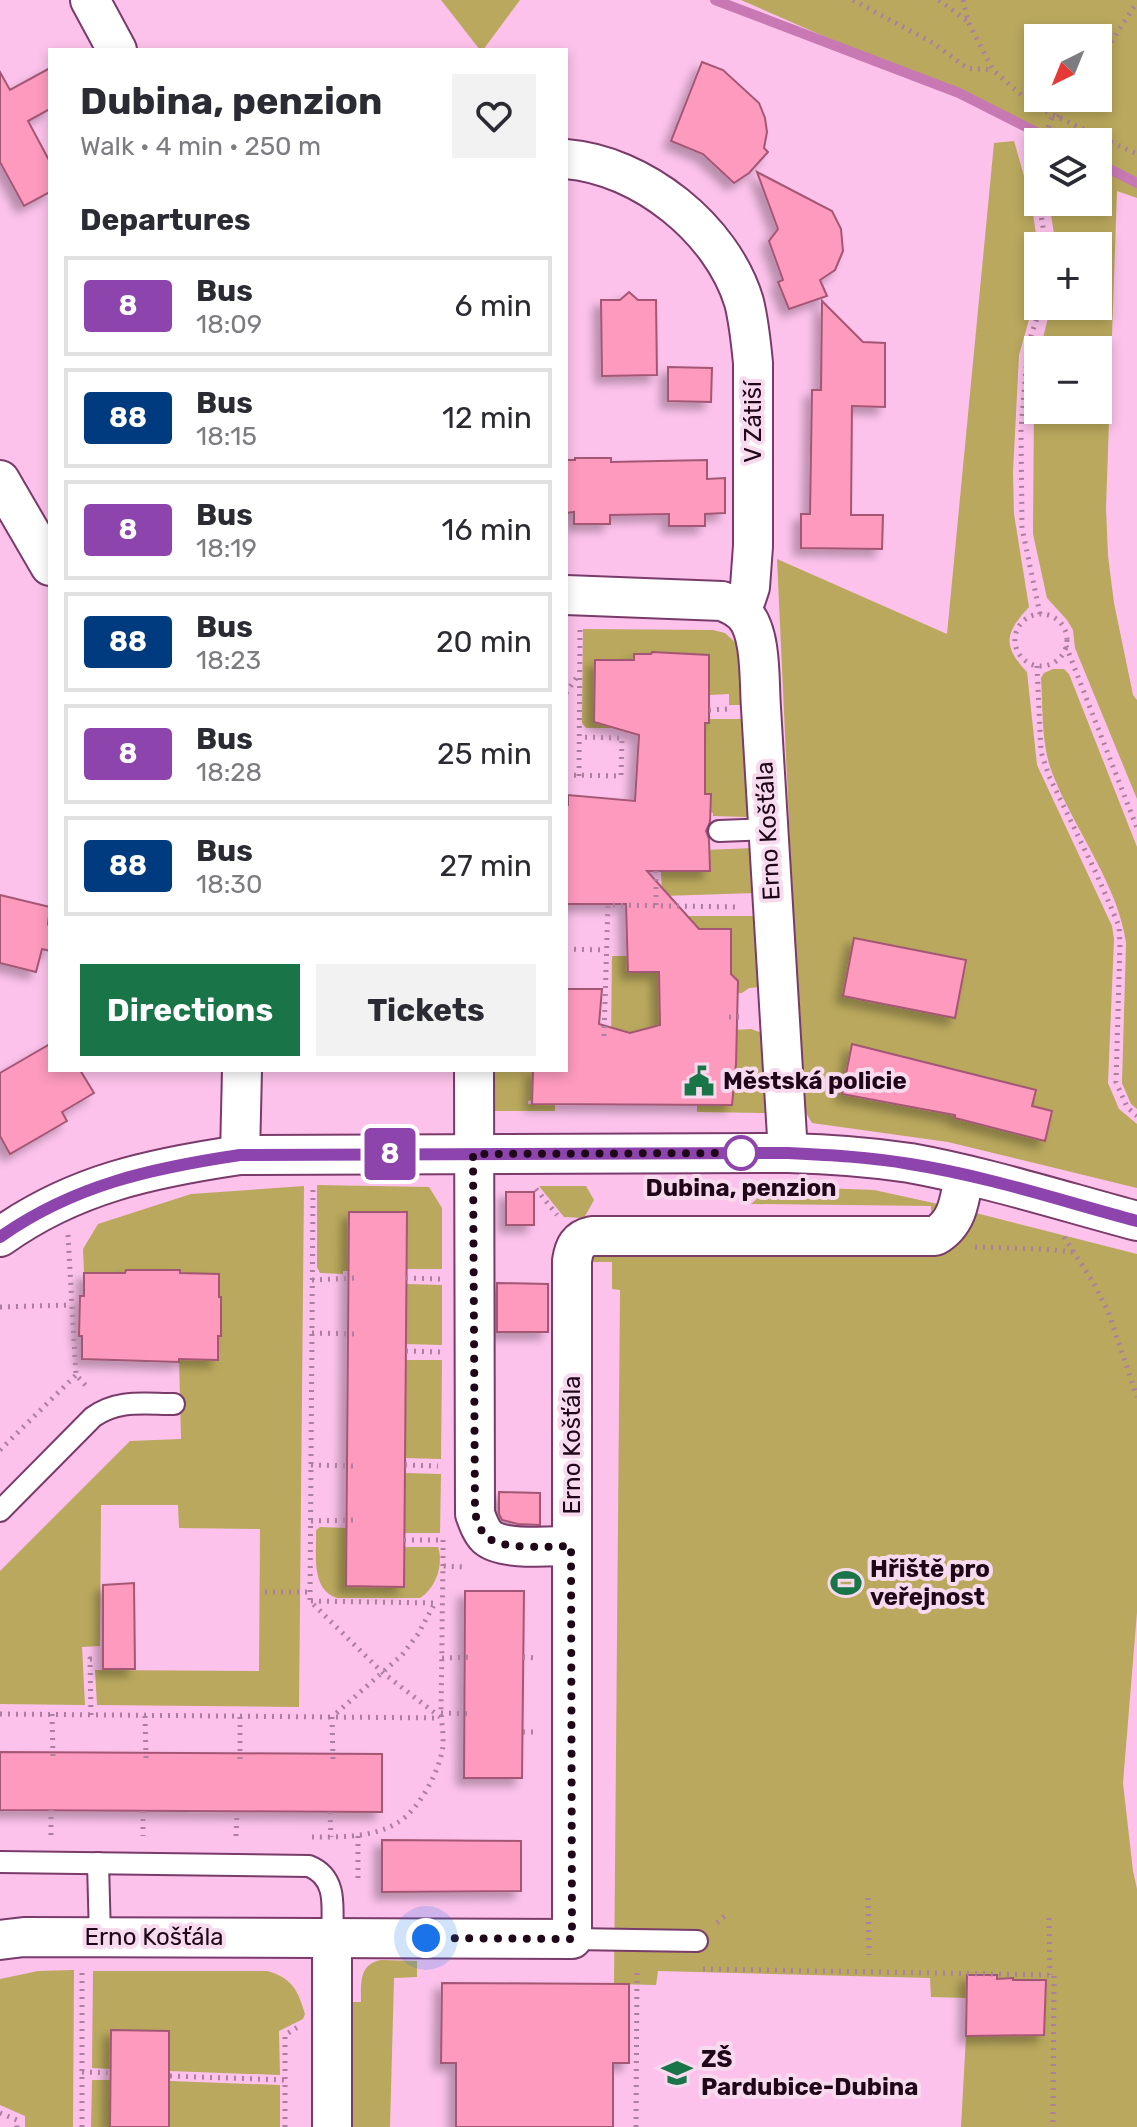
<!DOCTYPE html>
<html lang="en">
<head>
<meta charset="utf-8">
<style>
	body { margin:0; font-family:Rubik,sans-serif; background:#f2f2f3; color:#2b2b33; height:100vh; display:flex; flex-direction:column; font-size:30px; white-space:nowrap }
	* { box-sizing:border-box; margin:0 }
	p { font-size:26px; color:#7c7c81 }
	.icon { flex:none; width:44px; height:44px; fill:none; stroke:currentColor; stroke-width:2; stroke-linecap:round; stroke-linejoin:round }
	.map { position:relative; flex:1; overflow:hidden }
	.details { position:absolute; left:48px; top:48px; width:520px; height:1024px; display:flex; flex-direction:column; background:#fff; border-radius:0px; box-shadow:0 4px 12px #0003 }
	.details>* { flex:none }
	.badge { padding:0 16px; border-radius:6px; font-size:28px; line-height:52px }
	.needle { width:52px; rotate:223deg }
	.buttons { position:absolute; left:1024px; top:24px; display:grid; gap:16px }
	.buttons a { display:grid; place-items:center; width:88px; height:88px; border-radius:0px; background:#fff; box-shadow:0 4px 12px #0003; font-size:40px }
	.you { position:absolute; width:40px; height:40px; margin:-20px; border:6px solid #fff; border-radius:50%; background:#1a73e8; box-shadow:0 0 0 12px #1a73e833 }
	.map>.badge { position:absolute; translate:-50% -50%; box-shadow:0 0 0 4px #fff }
	h2 { padding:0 32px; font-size:30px; line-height:72px }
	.round { display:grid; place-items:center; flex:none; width:84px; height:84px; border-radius:0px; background:#f2f2f3 }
	.headline { display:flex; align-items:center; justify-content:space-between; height:136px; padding:0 32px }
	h1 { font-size:38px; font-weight:700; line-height:60px }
	.button { display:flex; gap:16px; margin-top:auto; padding:16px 32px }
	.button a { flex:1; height:92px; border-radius:0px; background:#197448; color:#fff; font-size:32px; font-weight:700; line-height:92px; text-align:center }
	.button a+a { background:#f2f2f3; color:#2b2b33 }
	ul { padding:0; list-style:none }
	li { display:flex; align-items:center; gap:24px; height:100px; margin:0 16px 12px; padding:0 16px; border:4px solid #e1e1e2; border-radius:0px }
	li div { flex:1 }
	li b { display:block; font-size:30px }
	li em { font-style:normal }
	li .badge { min-width:88px; font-weight:700; text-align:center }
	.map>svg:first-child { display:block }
</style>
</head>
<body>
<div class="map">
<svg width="1137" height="2127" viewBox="0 0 1137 2127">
	<defs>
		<filter id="shadow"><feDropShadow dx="-7" dy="7" stdDeviation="4" flood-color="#0004"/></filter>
	</defs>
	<rect width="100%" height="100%" fill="#fcc2eb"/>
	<!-- green -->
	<g fill="#b9a85d" fill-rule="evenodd">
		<polygon points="441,0 520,0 483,50 480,50"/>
		<path d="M741 0H1137V198L1117 191 1106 508 1108 556 1114 603 1133 695 1137 700V799L1075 648 1073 630 1067 620 1047 598 1033 534 1034 401 1038 361V410H1098V350H1040L1051 306H1098V246H1056L1049 202H1098V181L1109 185 1098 178V142H1043L995 111ZM1038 38H1098V98H1038Z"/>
		<path d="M1014 141 1031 201 1038 247V288L1019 355 1013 472 1014 514 1029 607C1006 632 1001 645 1027 672L1037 765 1112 926 1114 939 1108 1083 1119 1109 1137 1124V1188L948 1142 812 1123 802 1106 777 559 947 634 994 143Z"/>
		<polygon points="583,629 713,630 725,633 738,645 743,705 729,705 729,694 709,695 709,656 672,660 672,652 670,652 670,657 634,654 614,728 586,728 582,723"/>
		<path d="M1053 669H1064L1069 674 1137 847V1109L1131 1104 1122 1083 1126 943C1119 887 1074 828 1053 775 1041 746 1043 710 1041 678L1044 673Z"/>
		<polygon points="709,719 745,719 751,813 747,817 713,816 713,813 710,812 711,794 705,794 705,723 709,723"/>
		<polygon points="754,848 756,893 662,896 661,871 709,871 704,850"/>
		<polygon points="636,916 758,916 762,987 749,988 742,993 738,993 738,981 731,974 731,936 724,929 699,929"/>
		<polygon points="612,956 628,956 628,964 636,972 670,972 666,1030 611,1038"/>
		<polygon points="751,1029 762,1033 769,1113 697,1112 697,1104 732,1104 734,1030"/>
		<polygon points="492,1070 533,1070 532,1100 528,1101 528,1104 555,1104 555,1111 492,1111"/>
		<polygon points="317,1185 429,1187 442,1208 442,1269 407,1269 407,1213 349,1212 348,1271 343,1271 343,1274 320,1273 317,1267"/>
		<polygon points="304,1186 299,1707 97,1705 95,1670 259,1671 260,1529 179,1528 178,1505 101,1505 100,1646 82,1647 85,1705 0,1704 0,1571 130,1441 181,1439 179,1359 217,1360 218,1336 221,1336 221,1297 180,1273 179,1270 126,1270 125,1273 84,1273 83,1249 98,1224 191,1194"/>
		<polygon points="539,1186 586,1186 594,1200 584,1218 564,1217"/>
		<polygon points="772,1186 874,1190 952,1207 932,1228 931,1206 751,1204"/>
		<polygon points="972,1212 1137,1254 1137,1612 1123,1783 1133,1871 1137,1889 1137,2127 961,2127 966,2036 967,1998 931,1997 930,1978 658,1971 656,1985 614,1984 620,1290 612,1289 612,1262 591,1262 596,1252 935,1247"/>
		<polygon points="406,1284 442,1285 442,1345 406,1344"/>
		<polygon points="406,1360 442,1360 441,1459 405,1458"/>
		<polygon points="405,1473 441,1474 440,1533 404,1533"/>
		<path d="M320 1527 346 1528V1586L403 1587 404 1547H438C444 1564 436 1588 420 1598H337C310 1589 317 1554 316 1530Z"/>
		<path d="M381 1960 417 1961V1977L394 1978 390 2127H351L352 2002H361C361 1983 359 1964 381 1960Z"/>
		<polygon points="74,1970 73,2127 25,2127 25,2116 0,2105 0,1979 38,1971"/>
		<path d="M93 1971H267C292 1978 298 1990 305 2014L303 2019 279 2031 280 2075 169 2071V2031L112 2030 111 2069 92 2068Z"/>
		<polygon points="92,2080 111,2080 110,2127 91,2127"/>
		<polygon points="170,2081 280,2085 280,2127 170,2127"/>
	</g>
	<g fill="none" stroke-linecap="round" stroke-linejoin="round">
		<!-- stream -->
		<g stroke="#c878b3" stroke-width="10">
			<polyline points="715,0 959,93 1056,142"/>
			<polyline points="1098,163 1137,183"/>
		</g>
	</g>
	<!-- building -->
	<g fill="#fd9abe" stroke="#a45774" stroke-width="2" filter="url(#shadow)">
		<polygon points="702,62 723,70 759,103 765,118 767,132 764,148 768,152 749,173 734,183 703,154 671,141"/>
		<polygon points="50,68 50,109 28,121 50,162 50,192 24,206 0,162 0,72 10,90"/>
		<polygon points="757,172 832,211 841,229 843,251 835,270 820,280 827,296 789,309 778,282 783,280 769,241 778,229"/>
		<polygon points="629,292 638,300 656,300 657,375 602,376 601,300 620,300"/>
		<polygon points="822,301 863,342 885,343 885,407 852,406 851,515 883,515 882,549 801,548 801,514 810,514 812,390 821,390"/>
		<polygon points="668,367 712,368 711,402 668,401"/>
		<polygon points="575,458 611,458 611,462 707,460 707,479 725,478 725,513 705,514 705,526 669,526 669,514 610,515 610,524 574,524 574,512 566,513 566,460 575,460"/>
		<polygon points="652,652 709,655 709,723 705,723 705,794 711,794 710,822 706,831 709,839 710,871 647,871 699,929 731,929 731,974 738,981 736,1064 732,1105 532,1104 533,1070 566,1070 566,989 602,989 599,1024 630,1033 660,1025 659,972 628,972 626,904 566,904 566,805 568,805 568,795 635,801 639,735 594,722 595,660 634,660 634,654 651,654"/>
		<polygon points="0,895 50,907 48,924 50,928 50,951 42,949 36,972 0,963"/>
		<polygon points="854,938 966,960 955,1018 843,996"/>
		<polygon points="50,1044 50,1070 80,1070 94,1093 62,1112 67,1121 10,1154 0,1136 0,1073"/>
		<polygon points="852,1044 1036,1090 1032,1106 1052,1111 1045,1141 955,1118 955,1115 842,1094"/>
		<rect x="506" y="1192" width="28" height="33"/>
		<polygon points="349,1212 407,1212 404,1587 346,1586"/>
		<polygon points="126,1270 180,1270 180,1273 219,1274 219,1297 221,1297 221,1336 218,1336 218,1360 179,1359 179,1362 82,1359 82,1336 79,1336 80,1296 84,1296 84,1273 125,1273"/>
		<polygon points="497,1283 548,1284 548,1332 497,1332"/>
		<polygon points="499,1492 540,1493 540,1525 518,1524 502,1520 499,1514"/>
		<polygon points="134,1583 135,1669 103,1669 103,1585"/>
		<polygon points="465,1591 524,1591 522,1778 464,1778"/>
		<polygon points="0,1752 382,1754 382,1812 0,1810"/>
		<polygon points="382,1840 521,1841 521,1891 382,1892"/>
		<polygon points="967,1975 997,1975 997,1979 1013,1978 1013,1980 1046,1980 1044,2035 966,2036"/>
		<polygon points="442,1983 629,1984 629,2063 613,2063 613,2127 456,2127 456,2063 441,2063"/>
		<polygon points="111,2030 169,2031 169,2127 110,2127"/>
	</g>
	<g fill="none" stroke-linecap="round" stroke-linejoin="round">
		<!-- lane casing -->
		<g stroke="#793b6a" stroke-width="24">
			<g id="lane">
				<polyline points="719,831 768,829"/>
				<path d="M0 1511 93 1417C118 1399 144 1404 174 1404"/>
				<path d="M0 1862 309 1866C339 1878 332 1910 332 1937"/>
				<polyline points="98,1863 100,1937"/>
				<polyline points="572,1939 697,1941"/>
			</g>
		</g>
		<!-- street casing -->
		<g stroke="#793b6a" stroke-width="42">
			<g id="street">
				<polyline points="90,0 117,50"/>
				<path d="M566 159C642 165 722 229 744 302 749 322 751 342 753 363V546L750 587 746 599 740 610"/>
				<polyline points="0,480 50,566"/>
				<path d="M566 595 722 601C730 604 738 608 744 614 762 633 759 682 761 708L788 1153"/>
				<path d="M474 1070 475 1514C478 1522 481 1531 487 1537 503 1551 551 1546 571 1546"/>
				<polyline points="240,1155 242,1070"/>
				<path d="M0 1237C74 1184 152 1168 240 1155L788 1153C829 1154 870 1157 910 1163 987 1177 1062 1201 1137 1221"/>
				<polyline points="332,1937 332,2127"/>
				<path d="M0 1940 24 1937 572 1939V1261C574 1247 578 1239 592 1236H935C958 1223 960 1199 964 1175"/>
			</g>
		</g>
		<!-- path -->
		<g stroke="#ac7e9f" stroke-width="5" stroke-dasharray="2 6" stroke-linecap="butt">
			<polyline points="853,0 933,43 967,68 992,70"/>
			<polyline points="939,0 967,21"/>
			<polyline points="963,0 968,22 993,70 1027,100 1053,115 1137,154"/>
			<polyline points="1098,62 1137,2"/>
			<polyline points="1058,117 1073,98"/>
			<polyline points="1042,142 1053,115"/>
			<polyline points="1038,152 1036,157 1038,188"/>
			<polyline points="1039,202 1046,246"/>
			<polyline points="1040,614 1022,528 1021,429 1028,345 1041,306"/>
			<circle cx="1041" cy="640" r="26"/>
			<polyline points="1066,646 1137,828"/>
			<polyline points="1037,666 1041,752 1049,776 1097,875 1119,926 1120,944 1116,1082 1127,1107 1137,1116"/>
			<polyline points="566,693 579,674"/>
			<polyline points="709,710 728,709"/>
			<polyline points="566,775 621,776 622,738 579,737"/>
			<polyline points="579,776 580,630"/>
			<polyline points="656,871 656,906"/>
			<polyline points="566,949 606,950"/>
			<polyline points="729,1017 744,1017"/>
			<polyline points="604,1036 608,905 740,907"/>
			<polyline points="536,1189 557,1215"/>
			<polyline points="313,1190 310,1601 382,1672 440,1717"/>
			<polyline points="68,1235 76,1375 88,1388"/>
			<polyline points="1064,1237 1093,1282 1108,1311 1137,1397"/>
			<polyline points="975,1247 1042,1249 1073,1252"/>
			<polyline points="406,1278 441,1279"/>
			<polyline points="312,1280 355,1278"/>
			<polyline points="0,1307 71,1305"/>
			<polyline points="312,1333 355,1334"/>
			<polyline points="406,1351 440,1352"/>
			<polyline points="0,1450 76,1375"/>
			<polyline points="311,1465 354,1466"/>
			<polyline points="405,1465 438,1466"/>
			<polyline points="311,1521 354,1520"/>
			<polyline points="404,1540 443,1540"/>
			<polyline points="443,1566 443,1535"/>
			<polyline points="265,1592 310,1592"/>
			<polyline points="311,1601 437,1603"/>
			<polyline points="523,1657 536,1658"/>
			<polyline points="442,1658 472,1657"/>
			<polyline points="441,1713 472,1714"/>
			<polyline points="0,1714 440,1718"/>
			<polyline points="52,1714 53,1757"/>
			<polyline points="91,1715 90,1659 96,1659"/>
			<polyline points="145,1716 146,1758"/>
			<polyline points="523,1732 536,1732"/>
			<polyline points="240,1759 240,1717"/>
			<polyline points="333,1759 332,1717 402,1655 418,1634 435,1603"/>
			<polyline points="143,1811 143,1836"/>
			<polyline points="330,1812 331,1837"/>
			<polyline points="51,1835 51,1810"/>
			<polyline points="236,1836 237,1812"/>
			<path d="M312 1837C340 1837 372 1838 397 1823 418 1811 437 1775 442 1752 445 1738 441 1722 441 1709 442 1661 442 1614 443 1566L466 1567"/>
			<polyline points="358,1878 358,1835"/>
			<polyline points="868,1898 869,1955"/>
			<polyline points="1049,1918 1050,1975"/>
			<polyline points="717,1923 728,1913"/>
			<polyline points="703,1969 1054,1975 1053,2127"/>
			<polyline points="82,2072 111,2073"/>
			<polyline points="170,2076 285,2080"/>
			<polyline points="0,2113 17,2120 17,2127"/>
			<polyline points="82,2127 82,1972"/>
			<polyline points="285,2127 285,2035 298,2027"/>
			<polyline points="636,2127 637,1968"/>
		</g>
		<!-- lane -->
		<use href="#lane" stroke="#fff" stroke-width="20"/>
		<!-- street -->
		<use href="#street" stroke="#fff" stroke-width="38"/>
	</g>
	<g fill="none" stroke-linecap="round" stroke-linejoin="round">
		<!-- line casing -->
		<g stroke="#fff" stroke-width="18">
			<path id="line" d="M0 1237C74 1185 152 1168 240 1155L788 1153C829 1155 870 1157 910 1164 987 1176 1062 1201 1137 1221"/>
		</g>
		<!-- line -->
		<use href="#line" stroke="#8e44ad" stroke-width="12"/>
		<!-- walk -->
		<path stroke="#1f0619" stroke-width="8" stroke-dasharray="0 14.4" d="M426 1938 572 1939 571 1546C551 1546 503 1551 487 1537 480 1531 478 1522 475 1514L473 1154 741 1153"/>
	</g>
	<!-- icons -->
	<defs>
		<g id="civic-bare" transform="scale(2.4)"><path d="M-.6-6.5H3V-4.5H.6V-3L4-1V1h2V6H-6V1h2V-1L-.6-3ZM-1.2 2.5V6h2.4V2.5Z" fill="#197448" stroke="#f7daee" stroke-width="2.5" paint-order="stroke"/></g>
		<g id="stadium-bare" transform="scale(2.4)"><path d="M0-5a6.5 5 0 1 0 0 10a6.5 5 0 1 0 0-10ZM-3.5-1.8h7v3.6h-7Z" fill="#197448" stroke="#f7daee" stroke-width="2.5" paint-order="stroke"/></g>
		<g id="school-bare" transform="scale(2.4)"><path d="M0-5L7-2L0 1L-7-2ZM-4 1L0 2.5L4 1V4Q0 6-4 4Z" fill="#197448" stroke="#f7daee" stroke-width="2.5" paint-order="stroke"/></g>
	</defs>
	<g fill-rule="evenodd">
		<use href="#civic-bare" x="699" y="1081"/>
		<use href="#stadium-bare" x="846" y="1583"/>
		<use href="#school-bare" x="677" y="2073"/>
	</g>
	<!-- markers -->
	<circle fill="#fff" stroke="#8e44ad" stroke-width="4" cx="741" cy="1153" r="16"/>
	<g text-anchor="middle" stroke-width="8" stroke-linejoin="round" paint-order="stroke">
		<!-- street labels -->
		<g font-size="24" fill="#1f0619" stroke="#f7daee">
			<text transform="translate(753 422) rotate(-90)" y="8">V Zátiší</text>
			<text transform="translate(768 831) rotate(-93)" y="8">Erno Košťála</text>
			<text transform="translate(572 1445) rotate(-90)" y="8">Erno Košťála</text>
			<text x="154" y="1945">Erno Košťála</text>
		</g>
		<!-- poi labels -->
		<g font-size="24" font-weight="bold" fill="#1f0619" stroke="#f7daee" text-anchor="start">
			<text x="723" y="1089">Městská policie</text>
			<text x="870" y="1577">Hřiště pro<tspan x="870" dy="28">veřejnost</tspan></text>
			<text x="701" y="2067">ZŠ<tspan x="701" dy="28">Pardubice-Dubina</tspan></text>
		</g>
		<!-- stop labels -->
		<g font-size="24" font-weight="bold" fill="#1f0619" stroke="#f7daee">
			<text x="741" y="1196">Dubina, penzion</text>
		</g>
	</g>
</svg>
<div class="buttons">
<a><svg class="needle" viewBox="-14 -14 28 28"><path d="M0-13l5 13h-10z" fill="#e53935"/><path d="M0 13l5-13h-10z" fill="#7c7c81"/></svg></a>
<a><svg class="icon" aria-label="layers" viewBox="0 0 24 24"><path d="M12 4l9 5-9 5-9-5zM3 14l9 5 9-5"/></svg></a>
<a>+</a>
<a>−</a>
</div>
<div class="you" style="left:426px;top:1938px"></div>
<b class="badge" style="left:390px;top:1154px;background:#8e44ad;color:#fff">8</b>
<section class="details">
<div class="headline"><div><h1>Dubina, penzion</h1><p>Walk · 4 min · 250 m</p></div><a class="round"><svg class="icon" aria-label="heart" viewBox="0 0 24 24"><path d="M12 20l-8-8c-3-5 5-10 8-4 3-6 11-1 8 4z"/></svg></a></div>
<h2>Departures</h2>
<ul>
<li><span class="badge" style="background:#8e44ad;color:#fff">8</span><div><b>Bus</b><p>18:09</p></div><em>6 min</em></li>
<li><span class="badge" style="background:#003b80;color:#fff">88</span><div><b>Bus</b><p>18:15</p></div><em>12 min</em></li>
<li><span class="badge" style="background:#8e44ad;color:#fff">8</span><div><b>Bus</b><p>18:19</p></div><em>16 min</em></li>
<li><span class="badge" style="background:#003b80;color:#fff">88</span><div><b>Bus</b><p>18:23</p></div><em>20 min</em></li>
<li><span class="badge" style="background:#8e44ad;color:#fff">8</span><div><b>Bus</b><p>18:28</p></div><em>25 min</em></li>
<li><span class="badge" style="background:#003b80;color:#fff">88</span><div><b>Bus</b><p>18:30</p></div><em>27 min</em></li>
</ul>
<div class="button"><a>Directions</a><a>Tickets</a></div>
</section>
</div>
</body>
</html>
